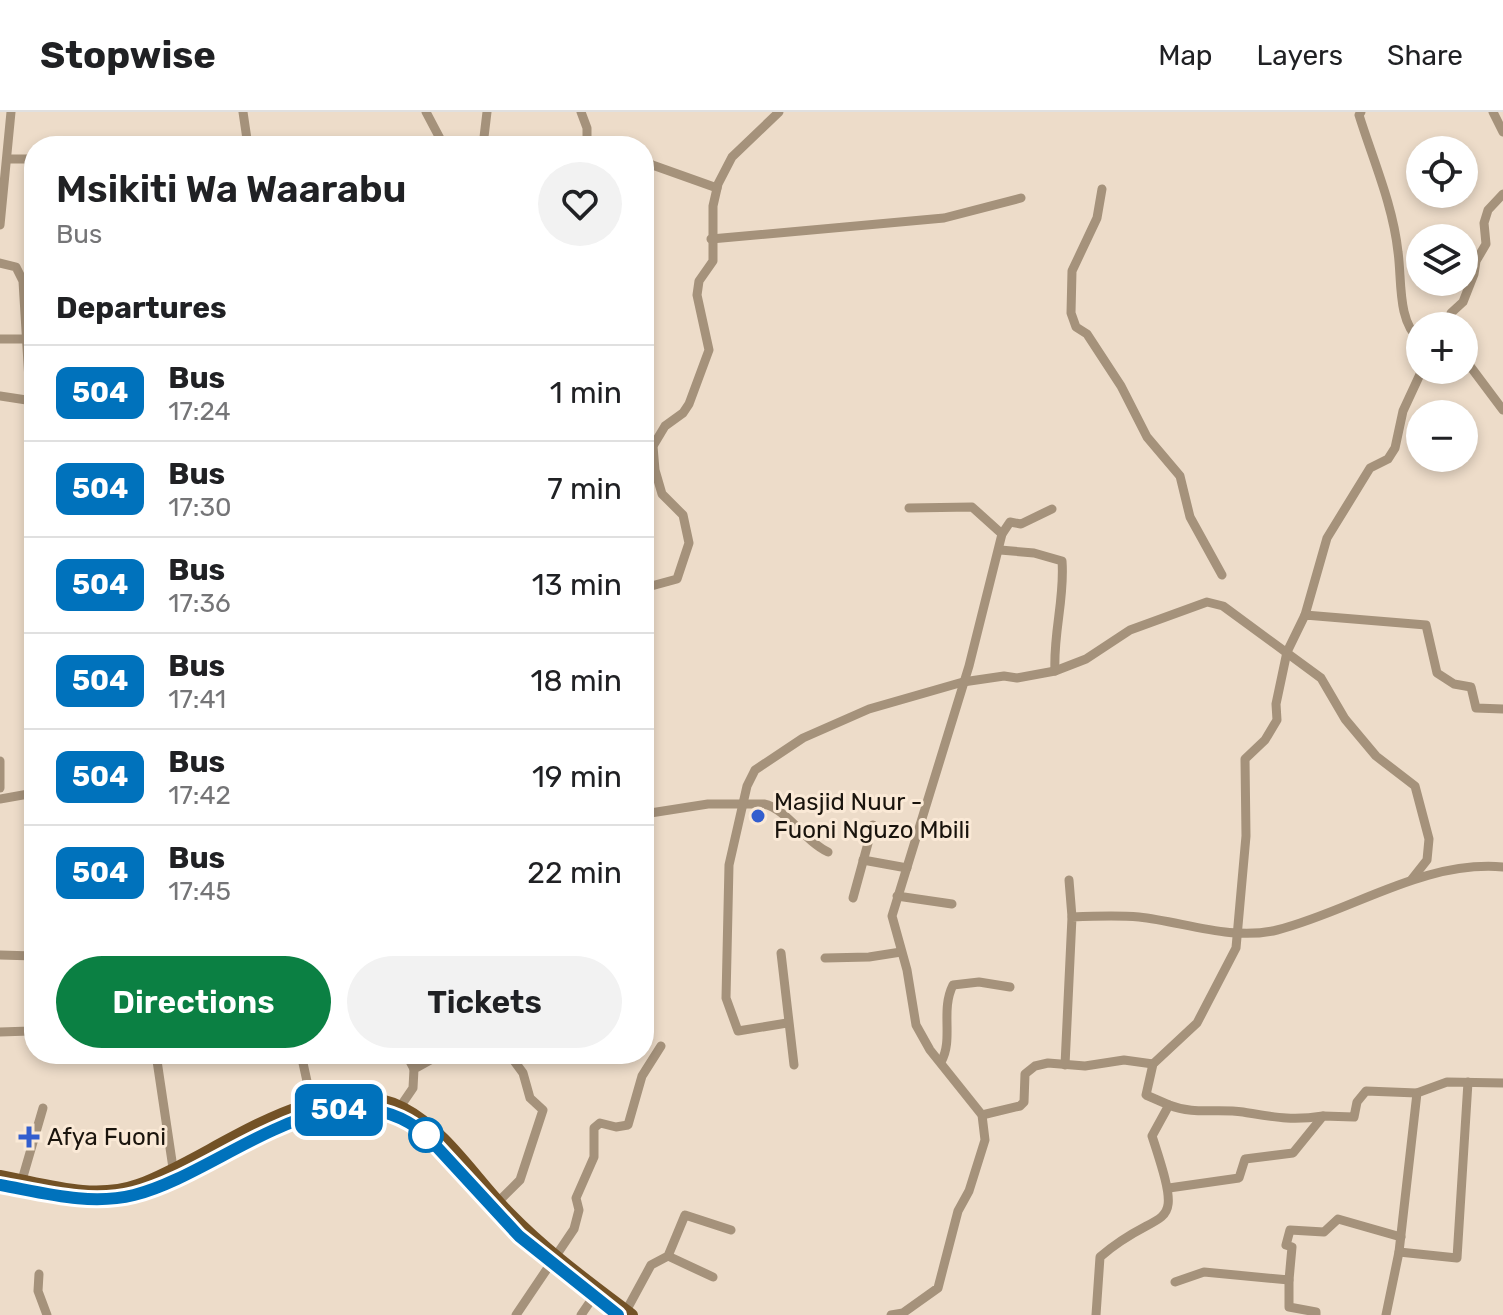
<!DOCTYPE html>
<html lang="en">
<head>
<meta charset="utf-8">
<style>
	body { margin:0; font-family:Rubik,sans-serif; background:#f2f2f2; color:#202124; height:100vh; display:flex; flex-direction:column; font-size:30px; white-space:nowrap }
	* { box-sizing:border-box; margin:0 }
	p { font-size:26px; color:#757577 }
	.icon { flex:none; width:44px; height:44px; fill:none; stroke:currentColor; stroke-width:2; stroke-linecap:round; stroke-linejoin:round }
	.map { position:relative; flex:1; overflow:hidden }
	.drawer { position:absolute; left:24px; top:24px; width:630px; height:928px; display:flex; flex-direction:column; background:#fff; border-radius:32px; box-shadow:0 4px 12px #0003 }
	.drawer>* { flex:none }
	.badge { padding:0 16px; border-radius:12px; font-size:28px; line-height:52px }
	.controls { position:absolute; left:1406px; top:24px; display:grid; gap:16px }
	.controls a { display:grid; place-items:center; width:72px; height:72px; border-radius:50%; background:#fff; box-shadow:0 4px 12px #0003; font-size:40px }
	.map>.badge { position:absolute; translate:-50% -50%; box-shadow:0 0 0 4px #fff }
	h2 { padding:0 32px; font-size:30px; line-height:72px }
	.round { display:grid; place-items:center; flex:none; width:84px; height:84px; border-radius:42px; background:#f2f2f2 }
	.overview { display:flex; align-items:center; justify-content:space-between; height:136px; padding:0 32px }
	h1 { font-size:38px; font-weight:600; line-height:60px }
	.action { display:flex; gap:16px; margin-top:auto; padding:16px 32px }
	.action a { flex:1; height:92px; border-radius:48px; background:#0b8043; color:#fff; font-size:32px; font-weight:600; line-height:92px; text-align:center }
	.action a+a { background:#f2f2f2; color:#202124 }
	ul { padding:0; list-style:none }
	li { display:flex; align-items:center; gap:24px; height:96px; padding:0 32px; border-top:2px solid #e0e0e0 }
	li div { flex:1 }
	li b { display:block; font-size:30px }
	li em { font-style:normal }
	li .badge { min-width:88px; font-weight:700; text-align:center }
	header { display:flex; align-items:center; gap:48px; box-sizing:border-box; height:112px; padding:0 40px; background:#fff; border-bottom:2px solid #e0e0e0 }
	header strong { font-size:38px }
	nav { display:flex; gap:44px; margin-inline-start:auto; font-size:28px }
	.map>svg:first-child { display:block }
</style>
</head>
<body>
<header>
<strong>Stopwise</strong>
<nav><a>Map</a><a>Layers</a><a>Share</a></nav>
</header>
<div class="map">
<svg width="1503" height="1203" viewBox="0 0 1503 1203">
	<rect width="100%" height="100%" fill="#eddcc9"/>
	<g fill="none" stroke-linecap="round" stroke-linejoin="round">
		<!-- minor -->
		<g stroke="#a5927b" stroke-width="9">
			<polyline points="243,0 248,34"/>
			<polyline points="426,0 444,34"/>
			<polyline points="487,0 484,25 490,34"/>
			<polyline points="581,0 587,16 587,34"/>
			<path d="M1361 0 1359 3C1373 48 1393 93 1398 140 1402 167 1397 210 1420 228"/>
			<polyline points="1493,0 1503,20"/>
			<polyline points="8,47 34,47"/>
			<polyline points="644,50 717,76"/>
			<polyline points="1102,77 1097,106 1072,159 1071,201 1076,215 1087,222 1121,274 1147,325 1180,364 1190,405 1222,463"/>
			<polyline points="0,113 11,0"/>
			<polyline points="711,127 944,106 1021,86"/>
			<polyline points="0,151 16,155 23,169 34,351"/>
			<polyline points="1452,214 1451,201 1463,190 1474,162 1476,149 1486,132 1484,111 1488,98 1503,82"/>
			<polyline points="0,227 29,227"/>
			<polyline points="1464,246 1503,298"/>
			<polyline points="0,284 33,289"/>
			<polyline points="644,307 653,334"/>
			<polyline points="909,396 972,395 1002,422"/>
			<path d="M1000 438 1034 441 1062 449C1065 486 1053 521 1055 559"/>
			<polyline points="644,476 677,467 689,431 683,403 662,382 655,358 653,334 665,314 683,301 689,292 709,238 697,183 699,169 713,149 713,94 718,72 732,45 779,0"/>
			<polyline points="1305,503 1327,426 1370,356 1388,347 1395,336 1403,299 1422,258"/>
			<polyline points="0,649 0,676"/>
			<polyline points="0,687 34,681"/>
			<path d="M644 702 708 692H764C787 697 803 728 828 740"/>
			<polyline points="863,748 907,756"/>
			<polyline points="1069,768 1072,805"/>
			<polyline points="897,784 952,792"/>
			<polyline points="853,786 873,713"/>
			<polyline points="781,841 794,953"/>
			<polyline points="0,843 34,844"/>
			<polyline points="825,846 869,845 901,840"/>
			<polyline points="787,911 738,919 726,886 729,753 747,674 755,658 803,626 869,597 963,570 1004,564 1017,566 1055,559 1086,547 1130,518 1207,490 1223,494 1321,566 1345,607 1376,644 1415,674 1429,727 1427,748 1412,767"/>
			<polyline points="0,920 30,919 34,913"/>
			<polyline points="156,942 173,1056"/>
			<polyline points="301,942 312,992"/>
			<polyline points="406,942 414,957"/>
			<path d="M941 950C954 927 940 899 953 873L979 870 1010 875"/>
			<path d="M1065 953 1072 805C1094 804 1117 803 1139 805 1184 810 1231 829 1277 818 1352 799 1423 748 1503 755"/>
			<path d="M1169 993C1194 1003 1217 996 1243 1000 1274 1005 1291 1009 1323 1004"/>
			<polyline points="400,995 413,976 414,957 441,942"/>
			<polyline points="982,1003 1020,994 1024,990 1025,962 1035,954 1048,951 1085,954 1124,948 1153,952"/>
			<polyline points="22,1068 43,996"/>
			<polyline points="1169,1076 1239,1066 1245,1047 1293,1041 1323,1004 1354,1005 1357,990 1366,979 1417,981"/>
			<polyline points="498,1090 520,1068 543,998 530,986 523,961 509,942"/>
			<polyline points="1399,1140 1457,1146 1468,970"/>
			<polyline points="668,1144 713,1165"/>
			<polyline points="39,1162 38,1179 47,1203"/>
			<polyline points="1289,1168 1289,1195 1316,1200 1316,1203"/>
			<polyline points="1175,1170 1204,1160 1289,1168 1292,1135 1286,1133 1290,1118 1324,1120 1338,1107 1401,1125"/>
			<polyline points="626,1199 651,1153 668,1144 685,1103 731,1118"/>
			<polyline points="516,1203 574,1117 579,1098 576,1086 594,1045 594,1016 600,1011 616,1015 628,1013 642,964 661,934"/>
			<polyline points="581,1203 594,1184"/>
			<polyline points="891,1203 903,1201 938,1176 958,1099 969,1079 985,1028 982,1003 930,938 916,913 907,858 892,804 969,554 1002,422 1010,410 1021,412 1052,397"/>
			<path d="M1096 1203 1100 1145C1164 1089 1187 1130 1152 1024L1169 993 1146 983 1153 952 1197 911 1236 836 1246 724 1245 647 1265 628 1277 608 1276 592 1287 540 1305 503 1426 513 1437 561 1454 572 1471 575 1476 596 1503 597"/>
			<polyline points="1386,1203 1399,1140 1417,981 1447,970 1503,971"/>
		</g>
		<!-- major -->
		<g stroke="#735226" stroke-width="12">
			<path d="M0 1064C44 1072 93 1089 138 1073 214 1046 318 953 403 996 447 1019 476 1068 510 1102 547 1140 590 1171 632 1203"/>
			<polyline points="0,1073 60,1084"/>
			<path d="M82 1087C106 1087 128 1086 150 1078 232 1050 337 951 424 1021L519 1124 618 1203"/>
		</g>
	</g>
	<g fill="none" stroke-linecap="round" stroke-linejoin="round">
		<!-- line casing -->
		<g stroke="#fff" stroke-width="18">
			<path id="line" d="M0 1073C44 1081 90 1094 134 1083 223 1061 332 947 424 1021L519 1124 618 1203"/>
		</g>
		<!-- line -->
		<use href="#line" stroke="#0072bc" stroke-width="12"/>
	</g>
	<!-- markers -->
	<g fill="#335ece" stroke="#fae9d6" stroke-width="3">
		<circle cx="758" cy="704" r="8"/>
		<path d="M25 1013h8v8h8v8h-8v8h-8v-8h-8v-8h8z"/>
	</g>
	<circle fill="#fff" stroke="#0072bc" stroke-width="4" cx="426" cy="1023" r="16"/>
	<g text-anchor="middle" stroke-width="6" stroke-linejoin="round" paint-order="stroke">
		<!-- poi labels -->
		<g font-size="24" fill="#1a140d" stroke="#fae9d6" text-anchor="start">
			<text x="774" y="698">Masjid Nuur -<tspan x="774" dy="28">Fuoni Nguzo Mbili</tspan></text>
			<text x="47" y="1033">Afya Fuoni</text>
		</g>
	</g>
</svg>
<div class="controls">
<a><svg class="icon" aria-label="locate" viewBox="0 0 24 24"><circle cx="12" cy="12" r="6"/><path d="M12 2v4M12 18v4M2 12h4M18 12h4"/></svg></a>
<a><svg class="icon" aria-label="layers" viewBox="0 0 24 24"><path d="M12 4l9 5-9 5-9-5zM3 14l9 5 9-5"/></svg></a>
<a>+</a>
<a>−</a>
</div>
<b class="badge" style="left:339px;top:998px;background:#0072bc;color:#fff">504</b>
<section class="drawer">
<div class="overview"><div><h1>Msikiti Wa Waarabu</h1><p>Bus</p></div><a class="round"><svg class="icon" aria-label="heart" viewBox="0 0 24 24"><path d="M12 20l-8-8c-3-5 5-10 8-4 3-6 11-1 8 4z"/></svg></a></div>
<h2>Departures</h2>
<ul>
<li><span class="badge" style="background:#0072bc;color:#fff">504</span><div><b>Bus</b><p>17:24</p></div><em>1 min</em></li>
<li><span class="badge" style="background:#0072bc;color:#fff">504</span><div><b>Bus</b><p>17:30</p></div><em>7 min</em></li>
<li><span class="badge" style="background:#0072bc;color:#fff">504</span><div><b>Bus</b><p>17:36</p></div><em>13 min</em></li>
<li><span class="badge" style="background:#0072bc;color:#fff">504</span><div><b>Bus</b><p>17:41</p></div><em>18 min</em></li>
<li><span class="badge" style="background:#0072bc;color:#fff">504</span><div><b>Bus</b><p>17:42</p></div><em>19 min</em></li>
<li><span class="badge" style="background:#0072bc;color:#fff">504</span><div><b>Bus</b><p>17:45</p></div><em>22 min</em></li>
</ul>
<div class="action"><a>Directions</a><a>Tickets</a></div>
</section>
</div>
</body>
</html>
